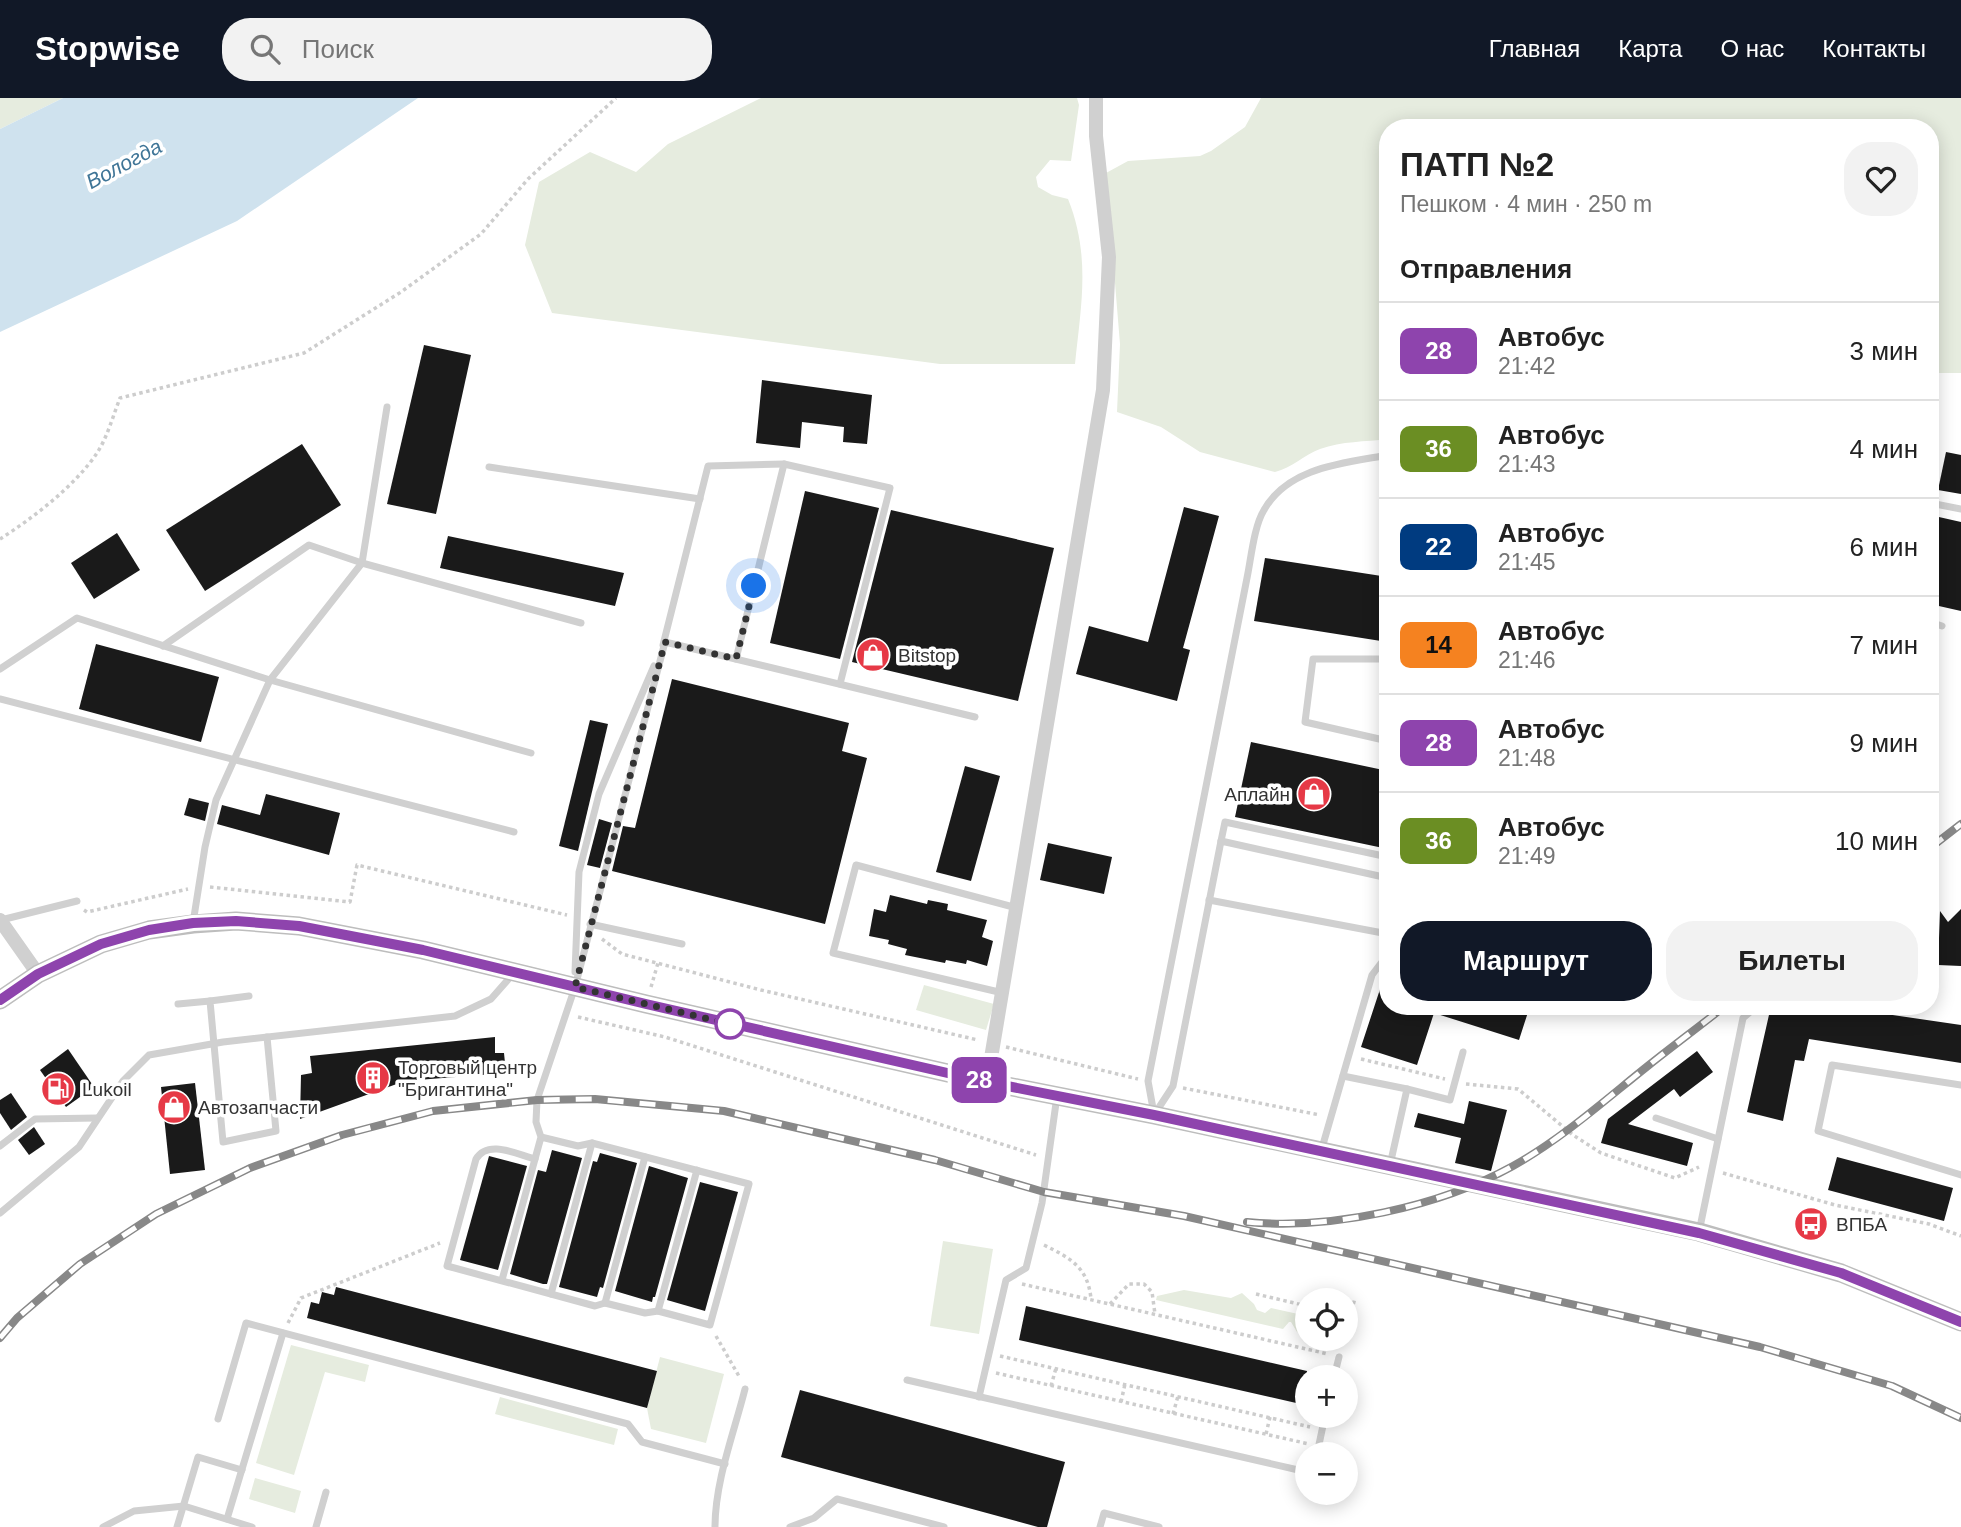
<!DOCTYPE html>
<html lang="ru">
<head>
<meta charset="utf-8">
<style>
	body { margin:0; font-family:Arial,sans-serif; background:#f2f2f2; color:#222; height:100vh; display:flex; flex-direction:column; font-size:26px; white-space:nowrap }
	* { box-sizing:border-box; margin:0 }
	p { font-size:23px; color:#767676 }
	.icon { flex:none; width:38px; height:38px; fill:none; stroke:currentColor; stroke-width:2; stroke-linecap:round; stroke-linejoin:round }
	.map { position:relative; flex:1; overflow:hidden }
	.side { position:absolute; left:1379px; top:21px; width:560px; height:896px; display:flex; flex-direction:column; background:#fff; border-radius:28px; box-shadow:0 4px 18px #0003 }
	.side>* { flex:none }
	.badge { padding:0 14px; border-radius:10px; font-size:24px; line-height:46px }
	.buttons { position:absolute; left:1295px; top:1190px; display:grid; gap:14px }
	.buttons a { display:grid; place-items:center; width:63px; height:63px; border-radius:50%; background:#fff; box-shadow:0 4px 18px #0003; font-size:35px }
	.you { position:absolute; width:35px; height:35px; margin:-18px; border:5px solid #fff; border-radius:50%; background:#1a73e8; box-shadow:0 0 0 10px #1a73e833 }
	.map>.badge { position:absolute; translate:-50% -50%; box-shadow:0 0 0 4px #fff }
	h2 { padding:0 21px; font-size:26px; line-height:63px }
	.round { display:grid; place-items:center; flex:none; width:74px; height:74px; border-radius:28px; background:#f2f2f2 }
	.head { display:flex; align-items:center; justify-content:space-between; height:119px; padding:0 21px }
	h1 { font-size:33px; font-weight:700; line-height:52px }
	.button { display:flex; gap:14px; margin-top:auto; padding:14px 21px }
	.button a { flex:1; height:80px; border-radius:28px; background:#111827; color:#fff; font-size:28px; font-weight:700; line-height:80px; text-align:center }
	.button a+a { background:#f2f2f2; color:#222 }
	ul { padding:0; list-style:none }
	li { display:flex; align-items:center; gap:21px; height:98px; padding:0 21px; border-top:2px solid #e0e0e0 }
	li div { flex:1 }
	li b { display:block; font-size:26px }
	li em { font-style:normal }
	li .badge { min-width:77px; font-weight:700; text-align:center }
	header { display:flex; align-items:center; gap:42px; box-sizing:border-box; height:98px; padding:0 35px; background:#111827; color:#fff }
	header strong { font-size:33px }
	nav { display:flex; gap:38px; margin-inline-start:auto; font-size:24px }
	.search { width:490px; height:63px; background:#f2f2f2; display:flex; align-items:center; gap:18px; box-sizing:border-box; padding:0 24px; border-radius:28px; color:#767676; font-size:26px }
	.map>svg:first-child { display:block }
</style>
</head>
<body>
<header>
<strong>Stopwise</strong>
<div class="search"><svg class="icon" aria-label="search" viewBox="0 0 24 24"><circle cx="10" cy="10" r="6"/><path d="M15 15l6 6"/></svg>Поиск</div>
<nav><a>Главная</a><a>Карта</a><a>О нас</a><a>Контакты</a></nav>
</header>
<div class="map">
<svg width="1961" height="1429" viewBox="0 0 1961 1429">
	<rect width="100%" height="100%" fill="#fff"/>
	<!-- green -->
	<g fill="#e6ecdf">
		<polygon points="0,0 63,0 0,31"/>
		<path d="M761 0H1077L1079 7 1071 63 1050 62 1036 79 1038 89 1052 97 1068 101C1091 158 1081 208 1075 266H940L552 215 525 147 539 84 590 54 636 74 668 46Z"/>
		<path d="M1261 0H1961V275H1930V30H1388V341C1365 344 1342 343 1320 351 1304 357 1292 370 1275 374L1200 354 1161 329 1117 314 1120 246 1106 75 1128 63 1200 58 1211 53 1245 29Z"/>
		<polygon points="924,887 994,906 986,932 916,912"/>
		<polygon points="943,1143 993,1151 979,1236 930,1228"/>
		<polygon points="1184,1192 1231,1200 1242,1195 1254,1206 1257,1212 1265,1215 1271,1210 1307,1218 1307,1237 1297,1234 1291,1224 1289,1224 1283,1231 1156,1202 1157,1198"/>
		<polygon points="291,1247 369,1267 365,1284 325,1274 294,1377 256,1365"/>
		<polygon points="660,1259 724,1276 706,1345 651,1331 647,1310"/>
		<polygon points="500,1299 618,1331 614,1347 495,1316"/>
		<polygon points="255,1380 301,1393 295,1415 249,1401"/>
	</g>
	<!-- water -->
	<polygon fill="#cfe2ee" points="63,0 418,0 237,123 0,234 0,31"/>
	<!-- building -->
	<g fill="#1a1a1a">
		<polygon points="424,247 471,257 436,416 387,406"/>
		<polygon points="762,282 872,297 867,346 843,344 844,329 802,324 800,350 756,345"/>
		<polygon points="302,346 341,407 205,493 166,432"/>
		<polygon points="1946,354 1961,357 1961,396 1938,392"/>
		<polygon points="805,393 879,410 840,561 770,545"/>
		<polygon points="1184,409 1219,418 1183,550 1190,552 1177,603 1076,576 1089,528 1148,544"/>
		<polygon points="891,412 1054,450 1018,603 852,564"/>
		<polygon points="1930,417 1961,424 1961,513 1930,506"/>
		<polygon points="117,435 140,472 94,501 71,465"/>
		<polygon points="448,438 624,475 615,508 440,470"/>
		<polygon points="1265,460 1388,479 1388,500 1381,543 1254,523"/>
		<polygon points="96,546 219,579 201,644 79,611"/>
		<polygon points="672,581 849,625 842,653 867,660 825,826 612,773 623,728 635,730"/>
		<polygon points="590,622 608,626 578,753 559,748"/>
		<polygon points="1251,644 1388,673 1388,751 1235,719"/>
		<polygon points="965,668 1000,678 971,783 936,774"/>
		<polygon points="266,696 340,715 329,757 217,726 222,707 260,717"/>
		<polygon points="189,700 209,705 205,723 184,717"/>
		<polygon points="599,721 612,725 600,770 587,767"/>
		<polygon points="1048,745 1112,759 1104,796 1040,782"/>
		<polygon points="890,797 927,806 928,802 948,806 947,812 987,822 982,839 993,843 987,868 967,862 966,866 946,862 945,865 905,857 907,851 888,846 889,842 869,838 874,811 886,814"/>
		<polygon points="1961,811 1961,868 1938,867 1940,813 1948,824"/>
		<polygon points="1385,876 1388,876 1388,908 1530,908 1519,942 1434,915 1417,967 1361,949"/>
		<polygon points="1771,908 1831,908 1961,927 1961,965 1809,941 1804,963 1795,962 1783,1023 1747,1014"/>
		<polygon points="495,939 495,955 504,955 506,975 405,983 300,1021 301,977 312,975 310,958"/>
		<polygon points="68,951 94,989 66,1009 40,972"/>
		<polygon points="1697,953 1713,974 1680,999 1674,991 1628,1026 1693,1045 1687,1068 1601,1045 1608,1021"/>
		<polygon points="195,985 205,1072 170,1076 161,989"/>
		<polygon points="11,995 27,1019 11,1032 0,1015 0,1002"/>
		<polygon points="1469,1003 1507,1012 1491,1073 1455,1065 1461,1040 1414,1029 1418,1015 1464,1026"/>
		<polygon points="34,1029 45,1046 29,1057 18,1042"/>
		<polygon points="552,1052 582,1060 547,1186 543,1186 510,1176 538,1072 546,1074"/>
		<polygon points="600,1055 637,1065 603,1190 600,1189 597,1199 559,1189 593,1063 597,1064"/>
		<polygon points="489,1058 527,1068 498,1172 460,1162"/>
		<polygon points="1837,1059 1953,1090 1944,1123 1828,1092"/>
		<polygon points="649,1068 688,1080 655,1199 653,1199 652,1204 615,1193"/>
		<polygon points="700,1084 738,1094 705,1213 667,1202"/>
		<polygon points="336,1189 657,1273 647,1310 307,1220 311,1204 319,1206 322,1194 334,1197"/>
		<polygon points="1026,1208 1307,1273 1305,1307 1019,1242"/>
		<polygon points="800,1292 1065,1364 1047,1429 1038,1429 781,1359"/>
	</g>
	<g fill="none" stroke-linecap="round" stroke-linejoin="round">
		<!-- path -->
		<g stroke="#cdcdcd" stroke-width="3.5" stroke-dasharray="3.5 3.5" stroke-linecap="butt">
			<path d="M0 441C33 420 75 388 97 355 107 340 113 318 120 300L304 255 401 194 481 136 528 81 616 0"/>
			<polyline points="210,789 350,804 357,767 567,817"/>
			<polyline points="84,812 87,814 188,791"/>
			<polyline points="602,841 622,856 761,892 978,942"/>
			<polyline points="651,889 658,865"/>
			<polyline points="578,919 665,939 1036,1057"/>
			<polyline points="1006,949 1138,981"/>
			<polyline points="1361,961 1445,981"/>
			<polyline points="1466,986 1518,991 1573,1037 1601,1055 1675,1080 1699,1069"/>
			<polyline points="1183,990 1320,1017"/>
			<polyline points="1723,1075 1835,1107 1929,1126 1961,1138"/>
			<path d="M1044 1147C1070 1160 1088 1169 1091 1201"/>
			<polyline points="1022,1186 1328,1256"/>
			<polyline points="1256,1196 1307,1208"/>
			<polyline points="1110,1206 1129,1186 1144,1186 1152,1194 1155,1216"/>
			<polyline points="288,1225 301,1200 440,1145"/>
			<polyline points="1346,1233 1355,1200"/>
			<polyline points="716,1238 740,1280"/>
			<polyline points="1000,1258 1310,1329"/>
			<polyline points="996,1275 1309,1346"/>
			<polyline points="1051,1288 1056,1270"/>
			<polyline points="1121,1304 1125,1286"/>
			<polyline points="1173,1316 1178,1298"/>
			<polyline points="1266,1336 1270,1319"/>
		</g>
		<!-- lane -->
		<g stroke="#d0d0d0" stroke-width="7">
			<polyline points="489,369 700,401"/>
			<polyline points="1930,405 1961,411"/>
			<polyline points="1930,524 1942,528"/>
			<polyline points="663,547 708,368 784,366"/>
			<polyline points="163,548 309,447 362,465 581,525"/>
			<polyline points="736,561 784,366 890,390 840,586"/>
			<polyline points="1388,561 1313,561 1305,624 1388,643"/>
			<polyline points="0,571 77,520 270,582 531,655"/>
			<polyline points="0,601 514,734"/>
			<polyline points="1221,743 1225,724 1388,759"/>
			<polyline points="1209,802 1388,836"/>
			<polyline points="1,822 77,803"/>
			<polyline points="193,825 205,749 216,702 270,582 362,465 387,309"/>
			<polyline points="590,826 682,846"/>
			<polyline points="575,874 579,774 599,696 654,568"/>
			<polyline points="1003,895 833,855 856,767 1017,810"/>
			<polyline points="249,898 210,903 223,1044 276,1033 267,939"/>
			<polyline points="178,906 210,903"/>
			<polyline points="1343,978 1407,991 1390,1067"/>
			<polyline points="1961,987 1832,967 1818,1033 1961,1077"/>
			<polyline points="1407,991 1450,1002 1463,954"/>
			<path d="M1154 1016 1148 983 1247 480C1251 461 1254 428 1264 412 1288 369 1344 365 1388 357"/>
			<polyline points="1154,1017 1173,988 1221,743 1388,780"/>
			<polyline points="1656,1020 1718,1041"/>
			<path d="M541 1039 578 1048 592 1045 749 1086 710 1227 658 1213 645 1215 605 1205 595 1208 447 1168 476 1061C488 1041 516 1056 535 1061L541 1039 536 1024 537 1002 575 889 665 544 975 619"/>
			<polyline points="0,1048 35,1021 97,1020"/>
			<polyline points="1322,1050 1372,877 1388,856"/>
			<polyline points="0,1115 79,1049 123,983 149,957 223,944 455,918 491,901 513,876"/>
			<polyline points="1699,1134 1743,920 1757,908"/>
			<polyline points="502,1182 535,1061"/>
			<polyline points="551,1196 592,1045"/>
			<polyline points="605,1205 645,1059"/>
			<polyline points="658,1213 697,1072"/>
			<polyline points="1334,1279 1339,1259"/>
			<polyline points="907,1282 1307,1374"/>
			<polyline points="979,1299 1006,1182 1026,1170 1042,1105 1057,998"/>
			<polyline points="218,1321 246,1225 628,1326 642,1344 725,1366"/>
			<polyline points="1317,1356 1325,1318"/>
			<polyline points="227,1421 283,1235"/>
			<polyline points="103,1429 134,1413 184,1408 252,1429"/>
			<polyline points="177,1429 198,1359 242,1372"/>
			<polyline points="316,1429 326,1394"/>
			<path d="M715 1429C715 1383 734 1335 745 1291"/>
			<polyline points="790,1429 814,1420 837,1401 944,1429"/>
			<polyline points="1100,1429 1104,1415 1159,1429"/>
		</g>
		<!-- street -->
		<g stroke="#d0d0d0" stroke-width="14">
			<polyline points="0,822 38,876"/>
			<polyline points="987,984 1103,292 1109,159 1096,38 1096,0"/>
		</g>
		<!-- secondary -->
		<polyline stroke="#bdbdbd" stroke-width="19" points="0,902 38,876 101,846 149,832 193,826 236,823 299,828 423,852 646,906 987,984 1154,1017 1699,1134 1841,1175 1961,1224"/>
		<!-- rail casing -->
		<g stroke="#888" stroke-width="8">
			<g id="rail">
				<polyline points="1930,750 1961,726"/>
				<path d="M1247 1124C1331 1132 1439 1109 1513 1068 1563 1040 1605 1002 1649 967 1674 947 1700 928 1725 908"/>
				<polyline points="0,1240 17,1220 80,1166 156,1116 250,1070 342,1037 433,1013 537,1002 595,1001 724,1013 935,1062 1044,1094 1184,1118 1760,1249 1892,1288 1961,1320"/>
			</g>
		</g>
		<!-- rail -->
		<use href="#rail" stroke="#fff" stroke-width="5" stroke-dasharray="16" stroke-linecap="butt"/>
	</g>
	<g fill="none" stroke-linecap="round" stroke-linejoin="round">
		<!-- line casing -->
		<g stroke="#fff" stroke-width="16">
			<polyline id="line" points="0,902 38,876 101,846 149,832 193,825 236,823 299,828 423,852 646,906 987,984 1154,1017 1699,1135 1841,1175 1961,1224"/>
		</g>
		<!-- line -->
		<use href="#line" stroke="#8e44ad" stroke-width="10"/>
		<!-- walk -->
		<polyline stroke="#333" stroke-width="7" stroke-dasharray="0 12.6" points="730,926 575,889 665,544 736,561 754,488"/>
	</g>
	<!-- icons -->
	<defs>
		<g id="shop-disc" transform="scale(1.75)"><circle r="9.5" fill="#e63946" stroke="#fff"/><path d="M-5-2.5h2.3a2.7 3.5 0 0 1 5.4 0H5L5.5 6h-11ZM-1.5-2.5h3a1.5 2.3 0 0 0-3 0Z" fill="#fff"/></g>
		<g id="building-disc" transform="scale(1.75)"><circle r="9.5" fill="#e63946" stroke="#fff"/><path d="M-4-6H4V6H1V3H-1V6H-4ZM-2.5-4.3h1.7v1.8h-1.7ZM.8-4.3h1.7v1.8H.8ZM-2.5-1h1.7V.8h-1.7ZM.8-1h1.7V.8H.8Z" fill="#fff"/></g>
		<g id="fuel-disc" transform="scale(1.75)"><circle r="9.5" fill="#e63946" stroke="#fff"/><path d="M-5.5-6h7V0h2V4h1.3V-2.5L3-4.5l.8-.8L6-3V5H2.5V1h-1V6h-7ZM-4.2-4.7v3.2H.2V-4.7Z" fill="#fff"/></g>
		<g id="bus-disc" transform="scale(1.75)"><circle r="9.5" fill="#e63946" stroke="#fff"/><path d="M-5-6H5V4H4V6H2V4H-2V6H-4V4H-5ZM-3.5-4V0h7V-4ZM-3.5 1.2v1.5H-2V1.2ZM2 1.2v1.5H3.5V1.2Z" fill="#fff"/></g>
	</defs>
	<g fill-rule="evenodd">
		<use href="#shop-disc" x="873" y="557"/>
		<use href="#shop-disc" x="1314" y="696"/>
		<use href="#building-disc" x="373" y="980"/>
		<use href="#fuel-disc" x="58" y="991"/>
		<use href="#shop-disc" x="174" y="1009"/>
		<use href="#bus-disc" x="1811" y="1126"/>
	</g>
	<!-- markers -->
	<circle fill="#fff" stroke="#8e44ad" stroke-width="3.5" cx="730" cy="926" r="14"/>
	<g text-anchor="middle" stroke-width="7" stroke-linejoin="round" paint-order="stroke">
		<!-- poi labels -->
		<g font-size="19" fill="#333" stroke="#fff" text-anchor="start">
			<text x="898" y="564">Bitstop</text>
			<text x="1290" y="703" text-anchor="end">Аплайн</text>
			<text x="398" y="976">Торговый центр<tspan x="398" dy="22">"Бригантина"</tspan></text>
			<text x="82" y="998">Lukoil</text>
			<text x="198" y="1016">Автозапчасти</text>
			<text x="1836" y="1133">ВПБА</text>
		</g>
		<!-- water labels -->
		<g font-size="21" font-style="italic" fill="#3f7597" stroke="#fff">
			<text transform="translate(124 66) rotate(-28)" y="7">Вологда</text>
		</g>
	</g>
</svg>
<div class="buttons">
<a><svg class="icon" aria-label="locate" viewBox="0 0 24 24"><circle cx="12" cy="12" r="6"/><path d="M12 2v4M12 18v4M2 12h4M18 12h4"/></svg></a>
<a>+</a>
<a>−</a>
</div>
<div class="you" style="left:754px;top:488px"></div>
<b class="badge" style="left:979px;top:982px;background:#8e44ad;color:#fff">28</b>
<section class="side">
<div class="head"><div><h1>ПАТП №2</h1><p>Пешком · 4 мин · 250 m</p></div><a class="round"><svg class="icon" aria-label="heart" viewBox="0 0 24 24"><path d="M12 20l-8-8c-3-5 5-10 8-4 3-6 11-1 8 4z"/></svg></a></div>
<h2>Отправления</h2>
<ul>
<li><span class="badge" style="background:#8e44ad;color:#fff">28</span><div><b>Автобус</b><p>21:42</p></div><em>3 мин</em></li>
<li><span class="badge" style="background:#6b8e23;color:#fff">36</span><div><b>Автобус</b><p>21:43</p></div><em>4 мин</em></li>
<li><span class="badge" style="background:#003b80;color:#fff">22</span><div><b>Автобус</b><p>21:45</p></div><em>6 мин</em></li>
<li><span class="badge" style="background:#f58220;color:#111">14</span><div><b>Автобус</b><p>21:46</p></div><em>7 мин</em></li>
<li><span class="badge" style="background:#8e44ad;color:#fff">28</span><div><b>Автобус</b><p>21:48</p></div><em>9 мин</em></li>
<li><span class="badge" style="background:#6b8e23;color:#fff">36</span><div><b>Автобус</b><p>21:49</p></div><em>10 мин</em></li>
</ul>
<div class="button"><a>Маршрут</a><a>Билеты</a></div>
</section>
</div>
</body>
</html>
